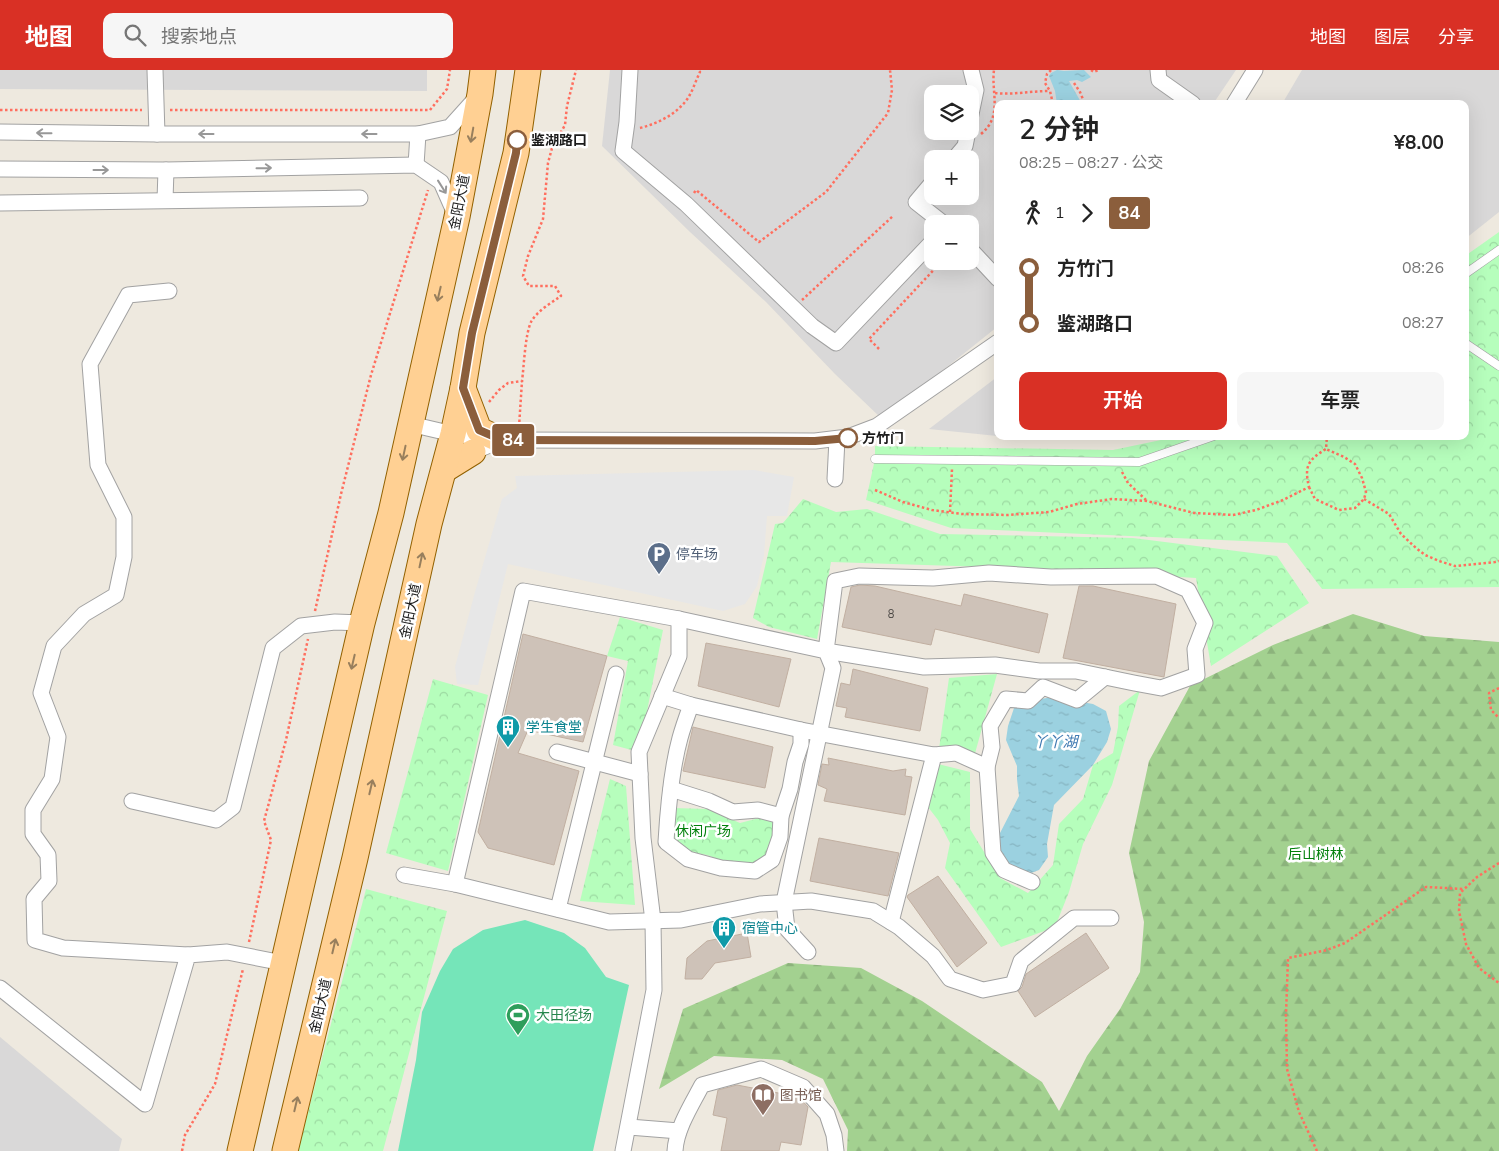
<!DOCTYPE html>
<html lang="zh">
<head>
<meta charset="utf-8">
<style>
	body { margin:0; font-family:"Nunito Sans","Noto Sans SC",sans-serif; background:#f6f6f6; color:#222; height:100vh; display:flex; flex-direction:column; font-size:19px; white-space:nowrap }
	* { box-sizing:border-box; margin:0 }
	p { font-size:16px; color:#767676 }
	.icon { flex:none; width:28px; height:28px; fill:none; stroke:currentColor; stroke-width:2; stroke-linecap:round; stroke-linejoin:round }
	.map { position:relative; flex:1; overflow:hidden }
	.panel { position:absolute; left:994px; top:30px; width:475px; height:340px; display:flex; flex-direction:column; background:#fff; border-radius:10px; box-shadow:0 5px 20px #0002 }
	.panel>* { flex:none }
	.badge { padding:0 10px; border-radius:4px; font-size:18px; line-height:32px }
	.tools { position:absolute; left:924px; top:15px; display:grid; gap:10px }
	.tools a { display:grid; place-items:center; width:55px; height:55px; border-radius:10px; background:#fff; box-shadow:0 5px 20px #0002; font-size:25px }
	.map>.badge { position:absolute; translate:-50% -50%; box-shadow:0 0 0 2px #fff }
	.legs { display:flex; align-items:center; gap:8px; height:55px; padding:0 25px; font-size:16px }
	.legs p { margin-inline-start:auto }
	.summary { display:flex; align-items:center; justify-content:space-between; height:85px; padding:0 25px }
	h1 { font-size:28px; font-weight:600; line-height:38px }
	.cta { display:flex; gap:10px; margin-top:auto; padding:10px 25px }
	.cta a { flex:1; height:58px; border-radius:10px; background:#d93025; color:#fff; font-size:20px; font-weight:600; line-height:58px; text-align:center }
	.cta a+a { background:#f6f6f6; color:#222 }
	ul { padding:0 25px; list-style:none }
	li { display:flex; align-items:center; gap:18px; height:55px; font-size:19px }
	li i { display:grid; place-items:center; width:8px; height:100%; margin:0 6px; background:currentColor }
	li i::after { content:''; width:12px; height:12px; margin:-6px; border:4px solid; border-radius:50%; background:#fff }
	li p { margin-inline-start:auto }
	li:first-child i { background:linear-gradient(#0000 50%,currentColor 0) }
	li:last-child i { background:linear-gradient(currentColor 50%,#0000 0) }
	header { display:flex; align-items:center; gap:30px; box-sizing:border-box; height:70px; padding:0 25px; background:#d93025; color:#fff }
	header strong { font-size:24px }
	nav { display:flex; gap:28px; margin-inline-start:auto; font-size:18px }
	.search { width:350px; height:45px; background:#f6f6f6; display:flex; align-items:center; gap:12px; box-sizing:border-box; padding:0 18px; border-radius:10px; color:#767676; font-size:19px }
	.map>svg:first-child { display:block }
</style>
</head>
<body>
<header>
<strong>地图</strong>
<div class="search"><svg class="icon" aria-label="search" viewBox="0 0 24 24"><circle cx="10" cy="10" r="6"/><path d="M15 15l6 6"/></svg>搜索地点</div>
<nav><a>地图</a><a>图层</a><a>分享</a></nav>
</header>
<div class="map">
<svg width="1499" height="1081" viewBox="0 0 1499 1081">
	<defs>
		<pattern id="forest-firs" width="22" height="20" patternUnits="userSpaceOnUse" patternTransform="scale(1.25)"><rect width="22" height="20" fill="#a3d190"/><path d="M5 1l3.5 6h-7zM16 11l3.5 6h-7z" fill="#8cb37c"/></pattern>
		<pattern id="park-crowns" width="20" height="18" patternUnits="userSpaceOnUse" patternTransform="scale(1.25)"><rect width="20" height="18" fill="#b6febc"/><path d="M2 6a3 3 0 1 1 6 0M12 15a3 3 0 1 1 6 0" fill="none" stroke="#9cd9a1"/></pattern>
		<pattern id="water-ripples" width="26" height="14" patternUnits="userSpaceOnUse" patternTransform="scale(1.25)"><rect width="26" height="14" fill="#9bd1e0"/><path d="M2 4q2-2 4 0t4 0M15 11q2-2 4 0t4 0" fill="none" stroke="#85b3c0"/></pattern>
	</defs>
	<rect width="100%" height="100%" fill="#eee9df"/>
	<!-- residential -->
	<g fill="#d9d8d8" fill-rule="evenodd">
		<polygon points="0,0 427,0 427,21 0,19"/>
		<path d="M610 0H1236L1213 34H998L997 257 882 349 835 304 766 232 690 162 602 76ZM932 24H970V61H932ZM932 89H970V126H932ZM932 154H970V191H932Z"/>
		<polygon points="1302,0 1499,0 1499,142 1465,169 1465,34 1282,34"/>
		<polygon points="997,307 997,366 929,359"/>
		<polygon points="0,967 122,1069 119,1081 0,1081"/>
	</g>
	<!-- forest -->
	<polygon fill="url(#forest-firs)" points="1353,544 1424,566 1499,572 1499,1081 847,1081 848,1060 823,1009 782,990 714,986 659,1019 683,939 788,893 861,898 922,931 1042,1012 1059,1041 1087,986 1120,939 1140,902 1144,852 1129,783 1149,691 1190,616 1273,575"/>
	<!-- park -->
	<g fill="url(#park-crowns)">
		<polygon points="1499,162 1499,517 1322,519 1287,473 951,458 866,430 875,389 875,376 1113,380 1180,366 1465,366 1465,186"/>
		<polygon points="803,429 836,442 867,439 940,464 1133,468 1277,486 1309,533 1211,596 1196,508 1047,499 831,492 817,569 769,557 753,548 775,454 783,453"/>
		<polygon points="620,547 663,560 639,682 613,675 628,591 607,586"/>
		<polygon points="997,604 974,687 939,679 949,608"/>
		<polygon points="433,609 488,625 448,801 386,783"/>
		<polygon points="1140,620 1112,715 1083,774 1069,822 1055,857 1001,877 945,798 950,773 938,750 928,737 938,694 970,702 970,759 1000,808 1028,823 1053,795 1059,754 1083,729 1093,695 1113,683 1118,657 1119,636"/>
		<polygon points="610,709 626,716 635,835 580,831"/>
		<polygon points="673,738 708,739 740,753 771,745 775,759 775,776 764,790 745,795 726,792 707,785 687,781 676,772 669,760"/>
		<polygon points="366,819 447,841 383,1081 298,1081"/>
	</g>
	<!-- pitch -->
	<polygon fill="#75e5b9" points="525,850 564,863 585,878 606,907 629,915 593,1081 398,1081 416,990 422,942 440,901 453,879 483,860"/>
	<!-- parking -->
	<polygon fill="#e7e7e7" points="754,400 794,407 787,446 767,446 764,485 757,516 745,534 723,541 508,494 478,615 457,614 455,597 475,522 502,429 517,418 515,406"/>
	<!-- water -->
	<g fill="url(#water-ripples)">
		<polygon points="1057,0 1064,1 1084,0 1091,7 1082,12 1077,10 1069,11 1082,34 1057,34 1055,21 1049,6 1051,3"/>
		<polygon points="1053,627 1093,634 1106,641 1111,659 1107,672 1093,695 1054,735 1047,774 1048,787 1039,800 1023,806 1009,799 997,781 999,765 1019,726 1017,709 1017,696 1006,670 1008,656 1014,638 1028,631"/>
	</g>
	<!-- building -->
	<g fill="#cec2b8" stroke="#c1afa1">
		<polygon points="860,515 875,516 961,536 964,524 1048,544 1039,583 935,559 931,575 842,557 851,517"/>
		<polygon points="1079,516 1093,516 1176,534 1164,607 1063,588"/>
		<polygon points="523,564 607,586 583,672 528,660 518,683 579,701 554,795 488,778 478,762"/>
		<polygon points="706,573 791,589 779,637 698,616"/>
		<polygon points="853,599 928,618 920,661 845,647 847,638 836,636 841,613 850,615"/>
		<polygon points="693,657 773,677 765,718 683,701"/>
		<polygon points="828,688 893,701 906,699 905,706 912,707 905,745 824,731 827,719 818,715 822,694 829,695"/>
		<polygon points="819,768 899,783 888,826 810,811"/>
		<polygon points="938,806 987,873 957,897 907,827 908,825"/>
		<polygon points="747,863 751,887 715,893 702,909 685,909 687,888 707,871"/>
		<polygon points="1086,863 1109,898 1035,947 1018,921 1022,917 1026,904"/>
		<polygon points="737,1015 799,1027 808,1037 801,1075 781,1072 779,1081 721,1081 727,1048 713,1045 718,1020"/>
	</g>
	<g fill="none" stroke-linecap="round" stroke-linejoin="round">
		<!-- lane casing -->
		<g stroke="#a2a2a2" stroke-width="9">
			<g id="lane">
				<polyline points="1465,204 1499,180"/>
				<polyline points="1465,273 1499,296"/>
				<polyline points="875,389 1139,392 1214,366"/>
			</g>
		</g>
		<!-- street casing -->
		<g stroke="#a2a2a2" stroke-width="17">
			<g id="street">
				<polyline points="155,0 157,64"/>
				<polyline points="630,0 627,52 623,81 686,134 812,256 836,273 932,172"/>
				<polyline points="1158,0 1159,10 1193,34"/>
				<polyline points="1234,34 1255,0"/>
				<polyline points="970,49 976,20 971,0"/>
				<polyline points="0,62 157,64 418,64 450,57 477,27"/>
				<polyline points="954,89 965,76 968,61"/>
				<polyline points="416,95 418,64"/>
				<polyline points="0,99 166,100 416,95 441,112 456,146"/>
				<polyline points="932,113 916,132 944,154"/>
				<polyline points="165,130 166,100"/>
				<polyline points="0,133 360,128"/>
				<polyline points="970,179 998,209"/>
				<polyline points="169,221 128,225 90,294 98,395 124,447 124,487 116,525 84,544 54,576 41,623 58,667 52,709 33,740 33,764 48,785 49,811 34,829 35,870 63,878 188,885"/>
				<polyline points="410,354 453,364 488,368"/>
				<polyline points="473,382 501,370 815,371 848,367 877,356 998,272"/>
				<polyline points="835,409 837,369"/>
				<path d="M662 626 691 635C687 646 683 657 680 668 671 701 668 737 666 772L688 789 721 798 755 801 772 790 780 767 781 746 790 719 795 692 801 674V660L934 685 956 683 987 697 992 677 990 656 1006 629 1028 631 1043 617 1077 630 1105 607"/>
				<polyline points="691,635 801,660"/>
				<polyline points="557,682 640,704"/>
				<polyline points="987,697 993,783 1004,800 1032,812"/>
				<polyline points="671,719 709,731 733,742 758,740 781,746"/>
				<polyline points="132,731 216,750 233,737 273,578 301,556 335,552 362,553"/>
				<polyline points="404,805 455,814 609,852 681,850 760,834 811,831 873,841 899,857 933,886 950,909 983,920 1013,914 1021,891 1074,848 1111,848"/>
				<polyline points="455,814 523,521 679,549 826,581 924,597 995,595 1039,601 1076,601 1134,613 1161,618 1197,605 1195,579 1205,553 1188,520 1156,506 1051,507 989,503 933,508 859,506 835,511 826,581 833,598 784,832 787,859 808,882"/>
				<polyline points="558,839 616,604"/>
				<polyline points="891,852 934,685"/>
				<polyline points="0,918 145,1034 188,885 227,882 283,893"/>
				<polyline points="629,1057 679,1061"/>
				<polyline points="623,1081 654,920 653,851 643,768 639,682 679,586 679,549"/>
				<path d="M675 1081C676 1059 692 1034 702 1015L761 999 803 1017 827 1044 834 1065 836 1081"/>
			</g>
		</g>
		<!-- primary casing -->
		<g stroke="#926100" stroke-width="27">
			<g id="primary">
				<polyline points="463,318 479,360 501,370"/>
				<polyline points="444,400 473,382"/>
				<polyline points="240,1081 362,553 391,443 457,147 480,24 483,0"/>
				<polyline points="285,1081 355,788 429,454 453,364 463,318 472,263 516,83 528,0"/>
			</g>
		</g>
		<!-- path -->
		<g stroke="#ff6f5f" stroke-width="2.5" stroke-dasharray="2.5 2.5" stroke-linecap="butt">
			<polyline points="1051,0 1047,4 1045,13 1050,21 1053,34"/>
			<polyline points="1091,0 1094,2 1098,0"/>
			<polyline points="1074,13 1080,22 1085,34"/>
			<path d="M995 23C1013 25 1031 21 1050 21"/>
			<polyline points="0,40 142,40"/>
			<polyline points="170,40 430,40 447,19 450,0"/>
			<path d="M640 58C659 53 677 44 688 28 693 20 696 10 700 2L698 0"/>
			<path d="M981 64C1003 46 991 23 994 0"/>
			<polyline points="694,123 696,120 759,172 826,122 888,43 892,20 890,0"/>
			<polyline points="802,230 893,146"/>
			<polyline points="879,279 869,269 942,191"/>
			<path d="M489 332 499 320 508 313 522 311C524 296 525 265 531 252 537 241 551 233 561 226L555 216H529L523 206 528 186 543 149 548 93 552 78 565 55 567 36 576 0"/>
			<polyline points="519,357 522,311"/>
			<polyline points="1122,402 1128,413 1146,430"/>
			<polyline points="1309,417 1315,429 1339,440 1355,438 1364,429 1366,422 1362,408 1355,394 1344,387 1326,379"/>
			<path d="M875 420 903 432 932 440 962 444 1007 445 1049 442 1077 434 1112 429 1147 431 1194 443 1233 445 1256 440 1283 430 1309 417C1304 396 1308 390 1326 379L1327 366"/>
			<polyline points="1364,429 1389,444 1401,464 1416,478 1425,485 1439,491 1455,496 1495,492 1499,491"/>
			<polyline points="950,442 952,399"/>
			<polyline points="315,541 341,424 371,305 428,120"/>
			<polyline points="1499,618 1489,623 1491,640 1499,648"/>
			<polyline points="1499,793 1477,807 1460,823 1459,841 1466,874 1479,898 1499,913"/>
			<polyline points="249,872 271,770 264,751 286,670 308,569"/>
			<polyline points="182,1081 185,1065 215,1014 243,899"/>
			<polyline points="1317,1081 1299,1042 1287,999 1286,945 1288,888 1327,880 1345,873 1426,817 1464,819"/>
		</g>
		<!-- lane -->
		<use href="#lane" stroke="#fff" stroke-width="8"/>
		<!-- street -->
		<use href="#street" stroke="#fff" stroke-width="15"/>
		<!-- primary -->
		<use href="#primary" stroke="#ffd093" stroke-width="25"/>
	</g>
	<!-- one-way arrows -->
	<defs><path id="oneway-shaft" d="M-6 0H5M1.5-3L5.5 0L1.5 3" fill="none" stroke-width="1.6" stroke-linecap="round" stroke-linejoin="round" transform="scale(1.25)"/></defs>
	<g stroke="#989898">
		<use href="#oneway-shaft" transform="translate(44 63) rotate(-179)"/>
		<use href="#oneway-shaft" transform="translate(206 64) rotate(180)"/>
		<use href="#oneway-shaft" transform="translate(369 64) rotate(180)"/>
		<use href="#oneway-shaft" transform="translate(264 98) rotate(-1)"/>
		<use href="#oneway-shaft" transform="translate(101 100)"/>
		<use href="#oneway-shaft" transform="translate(442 117) rotate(58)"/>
	</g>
	<g stroke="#987f5d">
		<use href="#oneway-shaft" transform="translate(472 65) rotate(100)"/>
		<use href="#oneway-shaft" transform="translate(439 224) rotate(103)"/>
		<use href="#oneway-shaft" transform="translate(404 383) rotate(102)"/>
		<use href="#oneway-shaft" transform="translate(421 490) rotate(-78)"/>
		<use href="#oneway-shaft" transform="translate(353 592) rotate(103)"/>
		<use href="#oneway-shaft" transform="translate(371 717) rotate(-77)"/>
		<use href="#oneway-shaft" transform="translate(334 876) rotate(-77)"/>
		<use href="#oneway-shaft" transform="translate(296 1034) rotate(-77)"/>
	</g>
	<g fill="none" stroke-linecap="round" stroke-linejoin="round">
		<!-- line-1 casing -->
		<g stroke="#fff" stroke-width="11">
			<polyline id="line-1" points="517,70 516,83 472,263 463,318 479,360 502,370 815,371 848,368"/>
		</g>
		<!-- line-1 -->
		<use href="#line-1" stroke="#8b5e3c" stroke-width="8"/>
	</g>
	<!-- icons -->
	<defs>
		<g id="parking-pin" transform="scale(1.25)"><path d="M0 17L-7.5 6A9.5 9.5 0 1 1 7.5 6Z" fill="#5c6f8a" stroke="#fff"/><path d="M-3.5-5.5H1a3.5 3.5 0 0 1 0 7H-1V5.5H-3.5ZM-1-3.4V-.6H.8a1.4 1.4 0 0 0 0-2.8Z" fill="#fff"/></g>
		<g id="building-pin" transform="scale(1.25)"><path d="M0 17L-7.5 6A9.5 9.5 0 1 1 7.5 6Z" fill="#0f9aa8" stroke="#fff"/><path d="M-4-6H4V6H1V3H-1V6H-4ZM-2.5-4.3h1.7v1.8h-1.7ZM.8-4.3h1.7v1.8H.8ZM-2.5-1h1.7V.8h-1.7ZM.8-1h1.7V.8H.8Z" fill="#fff"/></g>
		<g id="stadium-pin" transform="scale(1.25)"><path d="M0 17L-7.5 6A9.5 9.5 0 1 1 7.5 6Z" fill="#2e9e5b" stroke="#fff"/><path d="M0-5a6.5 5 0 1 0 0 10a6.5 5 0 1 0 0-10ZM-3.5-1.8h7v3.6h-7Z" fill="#fff"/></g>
		<g id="library-pin" transform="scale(1.25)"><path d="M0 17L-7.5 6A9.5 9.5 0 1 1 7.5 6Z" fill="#8d6e63" stroke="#fff"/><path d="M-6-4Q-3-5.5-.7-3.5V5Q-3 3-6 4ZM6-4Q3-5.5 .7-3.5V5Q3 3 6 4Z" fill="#fff"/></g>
	</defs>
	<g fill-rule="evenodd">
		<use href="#parking-pin" x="659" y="484"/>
		<use href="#building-pin" x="508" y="657"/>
		<use href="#building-pin" x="724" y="858"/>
		<use href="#stadium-pin" x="518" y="945"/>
		<use href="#library-pin" x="763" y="1025"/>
	</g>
	<!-- markers -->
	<g fill="#fff" stroke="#8b5e3c" stroke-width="2.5">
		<circle cx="517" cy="70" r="9"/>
		<circle cx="848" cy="368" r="9"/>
	</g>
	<g text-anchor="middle" stroke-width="5" stroke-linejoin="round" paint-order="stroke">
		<!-- number labels -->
		<g font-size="11" fill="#484542">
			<text x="891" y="548">8</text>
		</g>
		<!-- stop labels -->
		<g font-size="14" font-weight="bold" fill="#1b1b1b" stroke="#fff" text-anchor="start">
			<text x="531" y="75">鉴湖路口</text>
			<text x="862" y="373">方竹门</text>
		</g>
		<!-- street labels -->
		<g font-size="14" fill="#1b1b1b" stroke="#fff">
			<text transform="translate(459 132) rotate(-79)" y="5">金阳大道</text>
			<text transform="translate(410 541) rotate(-78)" y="5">金阳大道</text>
			<text transform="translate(320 936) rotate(-77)" y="5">金阳大道</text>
		</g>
		<!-- service labels -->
		<g font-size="14" fill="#4e5e75" stroke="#fff" text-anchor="start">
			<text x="676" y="489">停车场</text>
		</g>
		<!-- culture labels -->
		<g font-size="14" fill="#0d838f" stroke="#fff" text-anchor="start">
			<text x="526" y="662">学生食堂</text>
			<text x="742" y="863">宿管中心</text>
		</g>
		<!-- park labels -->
		<g font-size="14" fill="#02800c" stroke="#fff">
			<text x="703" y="766">休闲广场</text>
			<text x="1316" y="789">后山树林</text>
		</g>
		<!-- leisure labels -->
		<g font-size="14" fill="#27864d" stroke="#fff" text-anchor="start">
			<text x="536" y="950">大田径场</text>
		</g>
		<!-- education labels -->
		<g font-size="14" fill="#785e54" stroke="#fff" text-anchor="start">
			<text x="780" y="1030">图书馆</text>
		</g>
		<!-- water labels -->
		<g font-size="15" font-style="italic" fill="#407ab2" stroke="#fff">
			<text x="1055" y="677">丫丫湖</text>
		</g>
	</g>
</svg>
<div class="tools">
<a><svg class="icon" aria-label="layers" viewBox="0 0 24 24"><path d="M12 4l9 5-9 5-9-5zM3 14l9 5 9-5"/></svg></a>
<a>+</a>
<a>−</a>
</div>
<b class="badge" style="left:513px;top:370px;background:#8b5e3c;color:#fff">84</b>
<section class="panel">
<div class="summary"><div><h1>2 分钟</h1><p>08:25 – 08:27 · 公交</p></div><b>¥8.00</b></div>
<div class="legs"><svg class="icon" aria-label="walk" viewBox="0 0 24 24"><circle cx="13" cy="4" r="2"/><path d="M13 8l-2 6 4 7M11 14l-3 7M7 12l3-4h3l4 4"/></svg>1<svg class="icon" aria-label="forward" viewBox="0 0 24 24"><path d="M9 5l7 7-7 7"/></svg><b class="badge" style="background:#8b5e3c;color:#fff">84</b></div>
<ul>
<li><i style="color:#8b5e3c"></i><b>方竹门</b><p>08:26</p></li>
<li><i style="color:#8b5e3c"></i><b>鉴湖路口</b><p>08:27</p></li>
</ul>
<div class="cta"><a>开始</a><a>车票</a></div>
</section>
</div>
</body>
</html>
